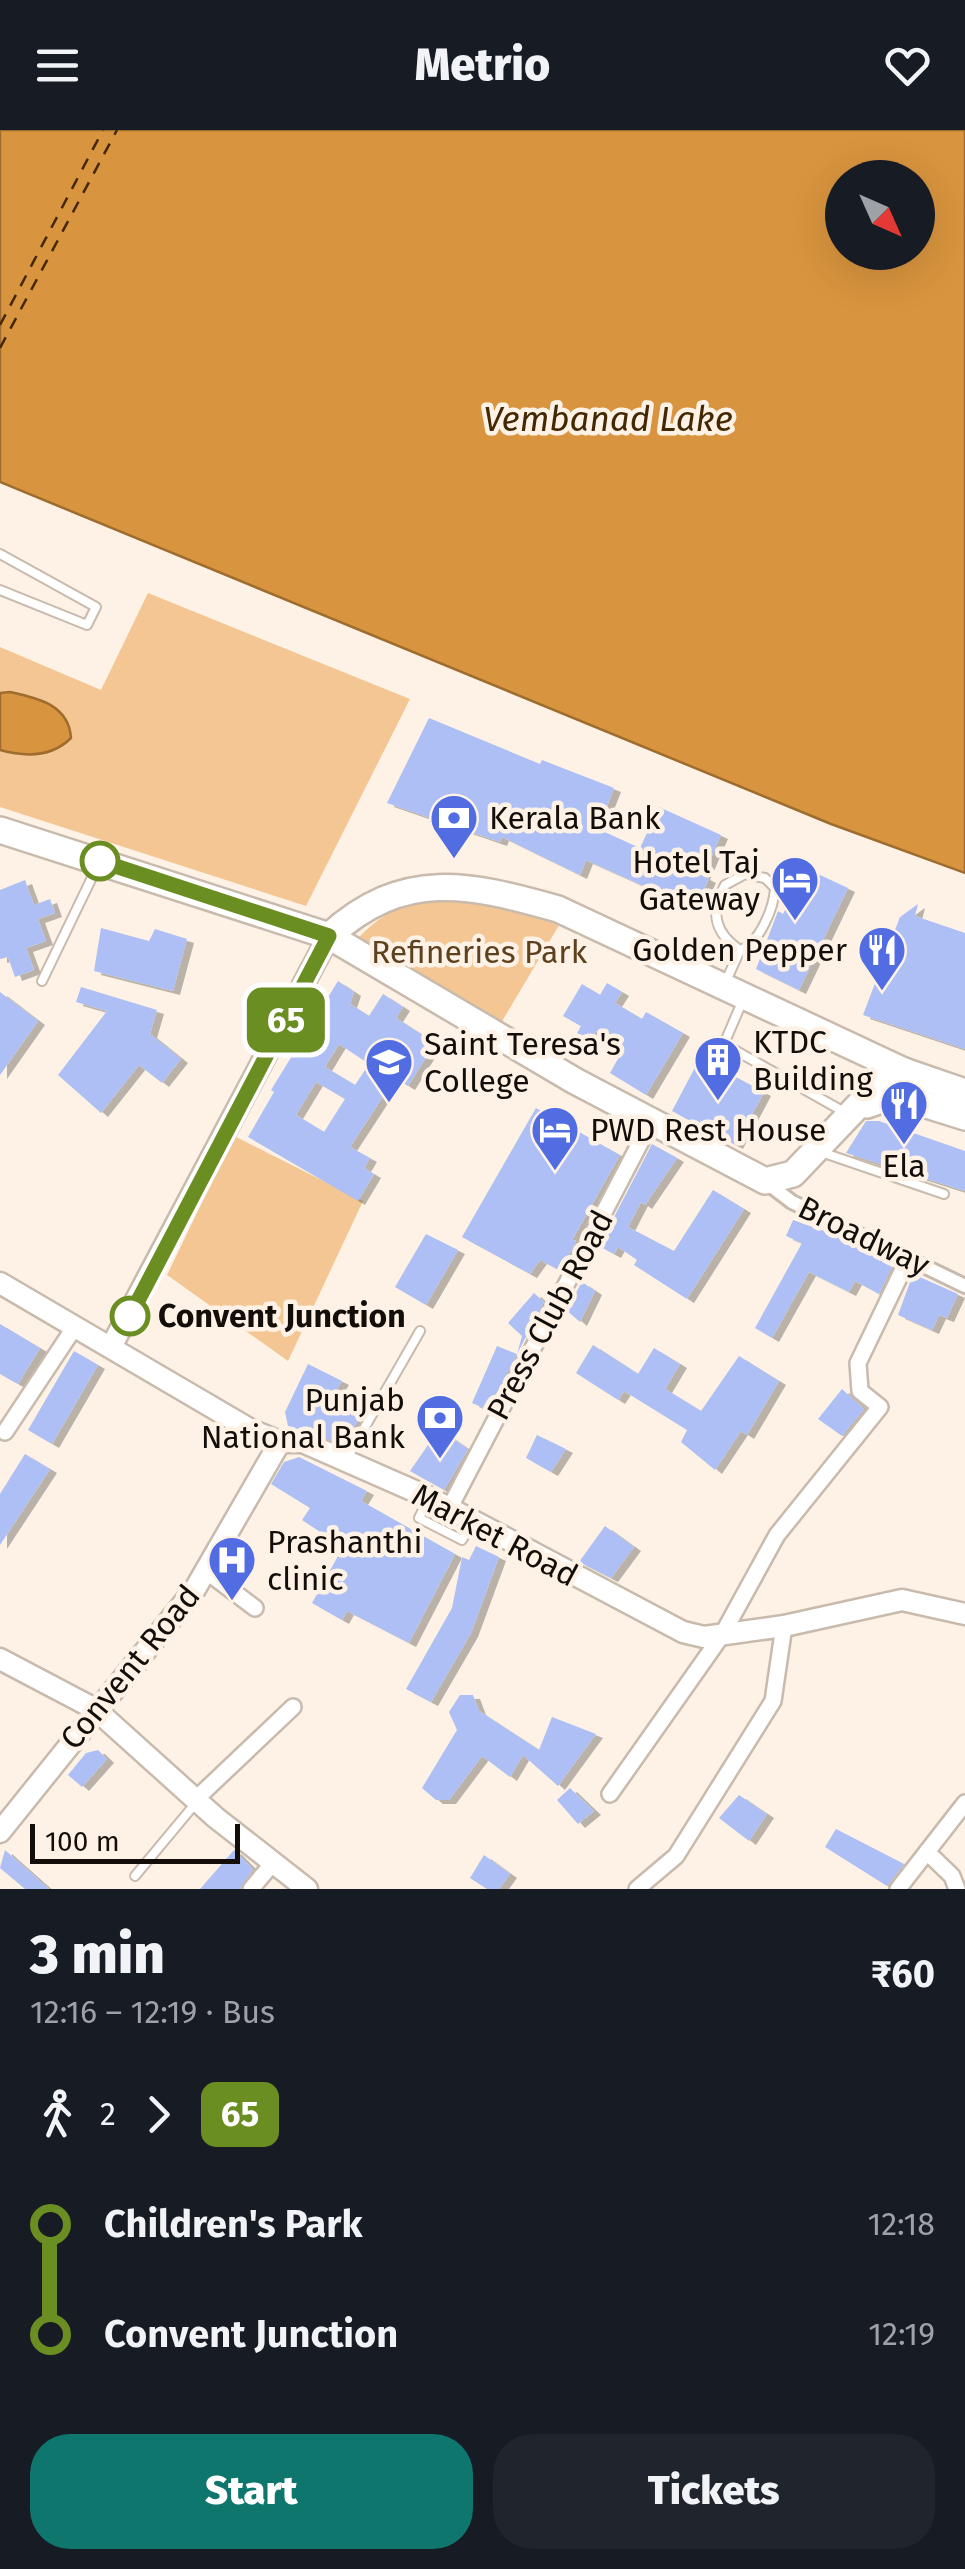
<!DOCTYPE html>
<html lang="en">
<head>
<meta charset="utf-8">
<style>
	body { margin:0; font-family:"Fira Sans",sans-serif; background:#20242c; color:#f1f3f6; height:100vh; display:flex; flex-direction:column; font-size:38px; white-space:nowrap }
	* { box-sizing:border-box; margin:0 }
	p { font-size:32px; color:#9ea1a6 }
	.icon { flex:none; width:55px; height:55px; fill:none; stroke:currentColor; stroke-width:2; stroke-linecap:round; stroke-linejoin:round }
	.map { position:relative; height:1759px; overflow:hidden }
	.side { display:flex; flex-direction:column; background:#171b24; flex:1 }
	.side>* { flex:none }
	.badge { padding:0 20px; border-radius:15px; font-size:35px; line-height:65px }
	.needle { width:65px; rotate:135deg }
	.buttons { position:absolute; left:825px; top:30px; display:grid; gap:20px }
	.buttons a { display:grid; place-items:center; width:110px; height:110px; border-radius:50%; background:#171b24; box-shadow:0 10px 40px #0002; font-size:50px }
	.scale { position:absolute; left:30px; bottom:25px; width:210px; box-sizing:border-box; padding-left:10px; border:5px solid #130e09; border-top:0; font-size:28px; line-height:35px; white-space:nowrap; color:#130e09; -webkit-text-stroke:8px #fdf2e5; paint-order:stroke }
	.map>.badge { position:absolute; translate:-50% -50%; box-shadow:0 0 0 5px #fff }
	.legs { display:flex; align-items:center; gap:15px; height:110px; padding:0 30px; font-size:32px }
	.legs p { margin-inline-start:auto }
	.headline { display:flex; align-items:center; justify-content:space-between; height:170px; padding:0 30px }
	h1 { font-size:55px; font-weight:800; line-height:75px }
	.button { display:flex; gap:20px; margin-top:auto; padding:20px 30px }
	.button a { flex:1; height:115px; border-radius:40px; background:#0f766e; color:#fff; font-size:40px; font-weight:800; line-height:115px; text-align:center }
	.button a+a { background:#20242c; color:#f1f3f6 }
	ul { padding:0 30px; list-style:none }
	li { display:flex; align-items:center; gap:35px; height:110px; font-size:38px }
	li i { display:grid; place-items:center; width:15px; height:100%; margin:0 12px; background:currentColor }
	li i::after { content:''; width:25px; height:25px; margin:-12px; border:8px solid; border-radius:50%; background:#171b24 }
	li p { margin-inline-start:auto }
	li:first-child i { background:linear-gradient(#0000 50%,currentColor 0) }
	li:last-child i { background:linear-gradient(currentColor 50%,#0000 0) }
	header { display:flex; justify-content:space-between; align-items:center; height:130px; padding:0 30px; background:#171b24; font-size:45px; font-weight:800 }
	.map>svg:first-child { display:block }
</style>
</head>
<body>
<header><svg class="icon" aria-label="menu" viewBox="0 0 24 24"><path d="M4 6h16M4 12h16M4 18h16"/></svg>Metrio<svg class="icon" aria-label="heart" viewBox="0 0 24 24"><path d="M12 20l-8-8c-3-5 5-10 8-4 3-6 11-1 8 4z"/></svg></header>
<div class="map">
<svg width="965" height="1759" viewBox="0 0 965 1759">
	<defs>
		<filter id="shadow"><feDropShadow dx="7" dy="4" stdDeviation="0" flood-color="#0004"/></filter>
	</defs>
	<rect width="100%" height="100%" fill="#fdf2e5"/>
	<!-- green -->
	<g fill="#f4c693">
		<polygon points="148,463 410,569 306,776 0,677 0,517 101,560"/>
		<path d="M438 767 503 773 561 792 501 893 355 812C378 784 404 774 438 767Z"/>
		<polygon points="234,1006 363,1071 288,1231 167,1145"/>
	</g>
	<!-- water -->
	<g fill="#d8943e" stroke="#9d6c2e" stroke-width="2.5" fill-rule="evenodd">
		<path d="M0 0H965V743L831 694 0 352ZM842 48H918V122H842Z"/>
		<path d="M10 562C38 568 69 575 71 608 52 627 25 627 0 620V563Z"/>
	</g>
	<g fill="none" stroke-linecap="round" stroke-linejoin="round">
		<!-- ferry -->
		<g stroke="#442803" stroke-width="2.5" stroke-dasharray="12 10" stroke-linecap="butt">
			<polyline points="0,195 103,0"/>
			<polyline points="0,218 117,0"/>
		</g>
	</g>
	<!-- building -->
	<g fill="#adbff4" fill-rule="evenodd" filter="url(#shadow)">
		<polygon points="429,588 540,634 542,630 614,658 598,699 640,718 659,677 721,705 703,746 709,749 695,779 586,730 580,745 502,707 500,712 387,673"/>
		<polygon points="805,738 848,758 799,860 756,839 778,781 783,784"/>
		<polygon points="25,750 34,775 50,769 55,783 38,789 46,811 26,818 34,840 15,847 8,827 0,829 0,760"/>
		<polygon points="918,774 915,786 965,803 965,919 863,885 900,787"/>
		<polygon points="101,798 149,811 155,799 187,809 173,861 94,841"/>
		<path d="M338 851 354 862 350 874 369 886 383 864 403 877 396 888 435 913 408 956 395 948 350 1017 370 1028 364 1038 374 1044 358 1071 248 1007 274 962 271 960ZM339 914 369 934 355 955 325 937ZM316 952 345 969 324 1002 296 985Z"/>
		<polygon points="607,853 622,862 615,873 642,889 646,882 683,903 646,965 610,943 624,918 596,901 590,911 577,903 581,896 563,886 582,854 600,865"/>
		<polygon points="81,857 157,880 150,904 181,929 162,953 139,935 101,983 58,945 107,881 76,872"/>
		<polygon points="0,862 38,891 0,945"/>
		<polygon points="700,928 764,962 736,1015 672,981"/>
		<polygon points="536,978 620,1025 572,1110 576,1111 561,1141 540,1130 530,1144 462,1107"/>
		<polygon points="866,991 879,991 965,1021 965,1061 846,1023"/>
		<polygon points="652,1014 677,1028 645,1075 641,1072 628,1097 674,1121 713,1060 744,1079 687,1169 634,1135 637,1130 618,1117 614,1124 599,1116"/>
		<polygon points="793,1090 836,1105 892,1137 879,1164 855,1151 849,1162 809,1142 772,1208 755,1198 802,1113 786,1106"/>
		<polygon points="426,1104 458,1120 426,1175 395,1157"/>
		<polygon points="913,1144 958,1164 947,1188 939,1185 932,1200 898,1185"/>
		<polygon points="582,1152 595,1161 580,1192 566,1180"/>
		<polygon points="534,1163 544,1172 488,1280 472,1273 497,1216 517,1224 522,1206 508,1193"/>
		<polygon points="0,1194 40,1218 18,1254 0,1244"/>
		<polygon points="593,1215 638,1244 654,1218 680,1234 665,1259 701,1281 739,1226 779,1251 747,1305 741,1301 715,1340 681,1312 687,1300 624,1261 618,1270 576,1243"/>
		<polygon points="74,1221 98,1235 52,1314 28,1300"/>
		<polygon points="308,1234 342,1251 335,1262 365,1279 343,1315 288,1296 285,1282"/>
		<polygon points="842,1259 864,1279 842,1306 818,1289"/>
		<polygon points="439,1299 468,1319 444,1360 410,1341"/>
		<polygon points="537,1305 566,1319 551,1342 526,1328"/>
		<polygon points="25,1324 50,1339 0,1415 0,1364"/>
		<polygon points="299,1327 367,1361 361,1371 455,1424 409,1513 347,1481 342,1490 312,1473 343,1417 302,1390 310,1378 271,1354 284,1332"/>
		<polygon points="605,1396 634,1417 611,1448 579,1432"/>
		<polygon points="476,1416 499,1427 471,1503 431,1572 406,1559 452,1478 462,1427 469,1430"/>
		<polygon points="460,1565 473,1565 479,1581 539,1620 552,1587 596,1604 558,1656 523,1625 510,1647 482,1626 449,1670 436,1670 422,1658 457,1600 449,1582"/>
		<polygon points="98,1620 107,1629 82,1657 68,1645 86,1623"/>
		<polygon points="570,1658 594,1681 578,1694 557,1670"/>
		<polygon points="739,1665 767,1684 749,1711 719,1688"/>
		<polygon points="836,1699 904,1734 887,1756 825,1717"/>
		<polygon points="5,1720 49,1759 25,1759 0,1738"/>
		<polygon points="234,1720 253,1739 240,1759 200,1759"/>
		<polygon points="484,1725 510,1744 499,1759 487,1759 470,1748"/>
	</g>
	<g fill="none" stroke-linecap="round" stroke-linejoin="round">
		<!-- service casing -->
		<g stroke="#c8baac" stroke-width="12">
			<g id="service">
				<polyline points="0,424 96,477 87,495 0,460"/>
				<path d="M745 744 765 748 775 758C774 778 759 814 740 820 714 803 710 781 725 755Z"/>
				<polyline points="42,851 98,735"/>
				<polyline points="726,851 740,820"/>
				<polyline points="742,872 724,914 846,983"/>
				<polyline points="821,1022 944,1064"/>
				<polyline points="346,1330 420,1201"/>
				<polyline points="427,1371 419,1388 462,1410 472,1393"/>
				<polyline points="135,1746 195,1674"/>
			</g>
		</g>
		<!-- pedestrian casing -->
		<g stroke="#c8baac" stroke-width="18">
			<polyline id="pedestrian" points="767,1053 792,1072 965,1156"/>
		</g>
		<!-- minor casing -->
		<g stroke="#c8baac" stroke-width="20">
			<g id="minor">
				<polyline points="5,1302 74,1198"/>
				<polyline points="450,1377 651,992"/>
				<polyline points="206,1441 255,1478"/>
				<polyline points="610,1664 722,1505 777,1405 880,1277 860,1261 858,1233 908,1129"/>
				<polyline points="196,1669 293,1577"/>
				<polyline points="927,1722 952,1746 957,1759"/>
				<polyline points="251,1759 273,1733"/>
				<polyline points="637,1759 676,1726 773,1571 784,1496"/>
				<polyline points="898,1759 965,1673"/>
			</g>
		</g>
		<!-- tertiary casing -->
		<g stroke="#c8baac" stroke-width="25">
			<g id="tertiary">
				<polyline points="0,1153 251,1300 280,1312 303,1312 428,1367 683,1502 704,1507 784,1496 902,1470 965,1484"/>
				<polyline points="111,1217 329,806"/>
				<polyline points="0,1529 95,1579 215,1687 307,1759"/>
				<polyline points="0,1702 195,1459 280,1312"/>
			</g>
		</g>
		<!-- primary casing -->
		<g stroke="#c8baac" stroke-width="30">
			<g id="primary">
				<polyline points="0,700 329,806 575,951 765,1051 793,1044 874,959 904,941"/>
				<path d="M329 806C404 738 469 754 558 779L904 941 965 962"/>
				<polyline points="867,975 895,965 965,987"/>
			</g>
		</g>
		<!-- service -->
		<use href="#service" stroke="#fff" stroke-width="8"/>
		<!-- pedestrian -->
		<use href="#pedestrian" stroke="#fff" stroke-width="12"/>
		<!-- minor -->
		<use href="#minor" stroke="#fff" stroke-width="15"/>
		<!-- tertiary -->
		<use href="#tertiary" stroke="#fff" stroke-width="20"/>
		<!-- primary -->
		<use href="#primary" stroke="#fff" stroke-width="25"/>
	</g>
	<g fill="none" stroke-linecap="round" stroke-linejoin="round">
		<!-- line-1 casing -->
		<g stroke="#fff" stroke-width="22">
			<polyline id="line-1" points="100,731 329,806 130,1186"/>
		</g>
		<!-- line-1 -->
		<use href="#line-1" stroke="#6b8e23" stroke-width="15"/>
	</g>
	<!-- icons -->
	<defs>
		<g id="bank-pin" transform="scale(2.5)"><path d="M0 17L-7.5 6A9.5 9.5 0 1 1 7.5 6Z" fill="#526de2" stroke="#fdf2e5"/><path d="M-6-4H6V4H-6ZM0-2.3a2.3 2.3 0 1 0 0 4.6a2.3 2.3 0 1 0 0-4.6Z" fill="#fff"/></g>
		<g id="hotel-pin" transform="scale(2.5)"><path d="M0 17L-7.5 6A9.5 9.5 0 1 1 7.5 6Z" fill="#526de2" stroke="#fdf2e5"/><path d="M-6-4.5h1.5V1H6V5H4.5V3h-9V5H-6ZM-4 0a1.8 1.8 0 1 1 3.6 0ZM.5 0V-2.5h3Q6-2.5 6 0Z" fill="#fff"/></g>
		<g id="restaurant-pin" transform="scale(2.5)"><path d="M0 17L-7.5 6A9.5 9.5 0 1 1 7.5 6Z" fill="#526de2" stroke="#fdf2e5"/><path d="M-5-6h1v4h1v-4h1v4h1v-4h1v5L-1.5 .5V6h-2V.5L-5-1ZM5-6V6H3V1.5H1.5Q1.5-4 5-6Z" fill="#fff"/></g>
		<g id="building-pin" transform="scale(2.5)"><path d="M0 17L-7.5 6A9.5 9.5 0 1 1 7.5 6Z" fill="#526de2" stroke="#fdf2e5"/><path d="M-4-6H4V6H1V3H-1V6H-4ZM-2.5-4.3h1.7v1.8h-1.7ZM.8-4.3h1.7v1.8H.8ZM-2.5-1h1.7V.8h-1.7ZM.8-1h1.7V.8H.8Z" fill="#fff"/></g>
		<g id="university-pin" transform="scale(2.5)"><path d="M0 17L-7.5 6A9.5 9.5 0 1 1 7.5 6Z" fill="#526de2" stroke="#fdf2e5"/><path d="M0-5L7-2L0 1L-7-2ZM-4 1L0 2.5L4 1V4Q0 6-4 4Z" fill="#fff"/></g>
		<g id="hospital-pin" transform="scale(2.5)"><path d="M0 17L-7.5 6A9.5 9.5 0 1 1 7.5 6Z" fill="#526de2" stroke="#fdf2e5"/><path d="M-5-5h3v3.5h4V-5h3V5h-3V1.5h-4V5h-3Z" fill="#fff"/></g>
	</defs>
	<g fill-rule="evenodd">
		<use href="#bank-pin" x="454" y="688"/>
		<use href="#hotel-pin" x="795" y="750"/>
		<use href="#restaurant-pin" x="882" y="820"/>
		<use href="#building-pin" x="718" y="930"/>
		<use href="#university-pin" x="389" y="932"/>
		<use href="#restaurant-pin" x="904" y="974"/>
		<use href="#hotel-pin" x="555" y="1000"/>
		<use href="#bank-pin" x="440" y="1288"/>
		<use href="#hospital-pin" x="232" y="1430"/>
	</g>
	<!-- markers -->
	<g fill="#fff" stroke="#6b8e23" stroke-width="5">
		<circle cx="100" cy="731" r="18"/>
		<circle cx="130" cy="1186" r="18"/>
	</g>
	<g text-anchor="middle" stroke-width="9" stroke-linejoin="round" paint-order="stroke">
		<!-- poi labels -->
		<g font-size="32" fill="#130e09" stroke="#fdf2e5" text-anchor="start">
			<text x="489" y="699">Kerala Bank</text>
			<text x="760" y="743" text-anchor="end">Hotel Taj<tspan x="760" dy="37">Gateway</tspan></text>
			<text x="847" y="831" text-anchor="end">Golden Pepper</text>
			<text x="753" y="923">KTDC<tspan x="753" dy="37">Building</tspan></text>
			<text x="424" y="925">Saint Teresa's<tspan x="424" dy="37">College</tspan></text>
			<text x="590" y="1011">PWD Rest House</text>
			<text x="904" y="1047" text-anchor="middle">Ela</text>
			<text x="405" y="1281" text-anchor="end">Punjab<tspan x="405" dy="37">National Bank</tspan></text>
			<text x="267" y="1423">Prashanthi<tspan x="267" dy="37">clinic</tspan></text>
		</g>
		<!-- park labels -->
		<g font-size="32" fill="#5d401e" stroke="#fdf2e5">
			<text x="479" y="833">Refineries Park</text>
		</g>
		<!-- street labels -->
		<g font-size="32" fill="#130e09" stroke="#fdf2e5">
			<text transform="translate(864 1106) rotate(26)" y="11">Broadway</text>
			<text transform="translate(550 1185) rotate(-62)" y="11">Press Club Road</text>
			<text transform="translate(495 1405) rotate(28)" y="11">Market Road</text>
			<text transform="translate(130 1537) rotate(-51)" y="11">Convent Road</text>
		</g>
		<!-- stop labels -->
		<g font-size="32" font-weight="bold" fill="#130e09" stroke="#fdf2e5" text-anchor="start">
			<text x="158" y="1197">Convent Junction</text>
		</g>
		<!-- water labels -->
		<g font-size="35" font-style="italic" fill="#442803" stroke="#fdf2e5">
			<text x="608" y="301">Vembanad Lake</text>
		</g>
	</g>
</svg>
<div class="buttons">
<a><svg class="needle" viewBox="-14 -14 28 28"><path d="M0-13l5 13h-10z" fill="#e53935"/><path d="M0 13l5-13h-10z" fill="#9ea1a6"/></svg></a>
</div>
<div class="scale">100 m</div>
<b class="badge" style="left:286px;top:890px;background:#6b8e23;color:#fff">65</b>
</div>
<section class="side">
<div class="headline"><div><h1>3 min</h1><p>12:16 – 12:19 · Bus</p></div><b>₹60</b></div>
<div class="legs"><svg class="icon" aria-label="walk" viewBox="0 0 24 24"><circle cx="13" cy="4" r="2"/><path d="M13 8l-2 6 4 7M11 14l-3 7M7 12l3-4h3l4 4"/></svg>2<svg class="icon" aria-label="forward" viewBox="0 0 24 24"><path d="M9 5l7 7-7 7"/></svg><b class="badge" style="background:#6b8e23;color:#fff">65</b></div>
<ul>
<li><i style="color:#6b8e23"></i><b>Children's Park</b><p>12:18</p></li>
<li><i style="color:#6b8e23"></i><b>Convent Junction</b><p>12:19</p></li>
</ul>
<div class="button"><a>Start</a><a>Tickets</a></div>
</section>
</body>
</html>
